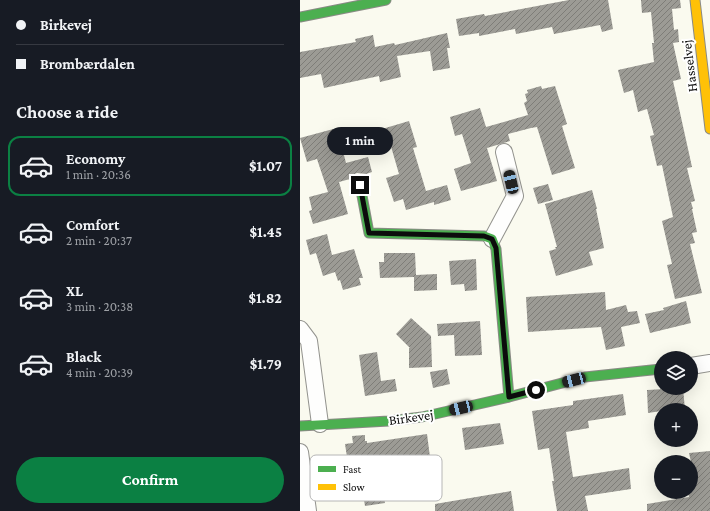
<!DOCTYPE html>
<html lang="en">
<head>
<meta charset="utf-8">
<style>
	:root { --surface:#171b24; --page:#242831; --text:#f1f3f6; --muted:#9ea1a6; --line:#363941; --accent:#0b8043 }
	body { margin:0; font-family:"Crimson Pro",serif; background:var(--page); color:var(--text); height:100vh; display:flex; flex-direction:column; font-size:15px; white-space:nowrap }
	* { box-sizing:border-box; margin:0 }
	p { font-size:13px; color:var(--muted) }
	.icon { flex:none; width:22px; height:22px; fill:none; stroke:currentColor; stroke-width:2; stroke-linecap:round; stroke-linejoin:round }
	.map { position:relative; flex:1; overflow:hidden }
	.side { display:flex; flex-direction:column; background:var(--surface); width:300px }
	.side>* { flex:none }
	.hud { display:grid; align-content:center; height:88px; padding:0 16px; background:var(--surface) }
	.fabs { position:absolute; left:354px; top:351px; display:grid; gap:8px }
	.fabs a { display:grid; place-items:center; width:44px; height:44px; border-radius:50%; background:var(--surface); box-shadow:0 4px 16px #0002; font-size:20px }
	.end { position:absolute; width:18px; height:18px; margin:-9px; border:5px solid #0c0c0c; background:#fff; box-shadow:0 0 0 2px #fff }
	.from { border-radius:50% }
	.bubble { position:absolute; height:28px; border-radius:14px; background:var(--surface); box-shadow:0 4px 16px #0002; font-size:13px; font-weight:700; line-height:28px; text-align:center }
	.car { position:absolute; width:12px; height:24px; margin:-12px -6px; border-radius:5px; box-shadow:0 0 3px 1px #0007; background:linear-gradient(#222 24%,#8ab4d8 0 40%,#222 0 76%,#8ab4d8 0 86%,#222 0) }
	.hud b { display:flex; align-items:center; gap:14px; height:38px; font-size:15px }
	.hud b+b { border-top:1px solid var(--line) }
	.hud i { width:10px; height:10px; background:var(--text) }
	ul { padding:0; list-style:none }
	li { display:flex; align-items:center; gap:12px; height:60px; margin:0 8px 6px; padding:0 8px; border:2px solid transparent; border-radius:12px }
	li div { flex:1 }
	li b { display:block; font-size:15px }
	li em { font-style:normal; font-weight:700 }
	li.on { border-color:var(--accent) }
	li>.icon { width:36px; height:36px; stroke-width:1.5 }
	h2 { padding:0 16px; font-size:18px; line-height:48px }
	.button { display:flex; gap:8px; margin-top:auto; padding:8px 16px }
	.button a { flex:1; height:46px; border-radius:24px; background:var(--accent); color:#fff; font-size:16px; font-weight:700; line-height:46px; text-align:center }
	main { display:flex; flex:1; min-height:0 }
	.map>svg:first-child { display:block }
	.building { fill:url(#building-hatch) }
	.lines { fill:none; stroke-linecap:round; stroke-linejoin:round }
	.street-casing { stroke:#93938e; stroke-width:18 }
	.fast-casing { stroke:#8a8a85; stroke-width:11 }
	.slow-casing { stroke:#8a8a85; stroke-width:11 }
	.street { stroke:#fefefd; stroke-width:16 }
	.fast { stroke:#4caf50; stroke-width:9 }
	.slow { stroke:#ffc107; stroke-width:9 }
	.route { stroke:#0c0c0c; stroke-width:5 }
	.labels { text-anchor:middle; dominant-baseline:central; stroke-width:4; stroke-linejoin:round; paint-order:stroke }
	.street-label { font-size:14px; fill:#0c0c0c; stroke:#fff }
	.key { fill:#fff; stroke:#b6b6b6; stroke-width:1 }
	.key-label { font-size:11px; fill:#0c0c0c }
</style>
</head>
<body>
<main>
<section class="side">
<div class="hud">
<b><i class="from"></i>Birkevej</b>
<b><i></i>Brombærdalen</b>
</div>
<h2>Choose a ride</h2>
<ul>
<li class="on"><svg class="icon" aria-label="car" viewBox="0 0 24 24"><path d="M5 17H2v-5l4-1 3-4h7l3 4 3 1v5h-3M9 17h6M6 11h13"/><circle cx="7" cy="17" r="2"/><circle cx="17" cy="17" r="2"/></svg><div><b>Economy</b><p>1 min · 20:36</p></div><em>$1.07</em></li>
<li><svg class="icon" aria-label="car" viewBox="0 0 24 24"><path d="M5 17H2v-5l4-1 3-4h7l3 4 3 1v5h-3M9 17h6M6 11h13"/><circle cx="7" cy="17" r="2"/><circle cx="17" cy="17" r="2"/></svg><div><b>Comfort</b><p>2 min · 20:37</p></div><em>$1.45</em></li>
<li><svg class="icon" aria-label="car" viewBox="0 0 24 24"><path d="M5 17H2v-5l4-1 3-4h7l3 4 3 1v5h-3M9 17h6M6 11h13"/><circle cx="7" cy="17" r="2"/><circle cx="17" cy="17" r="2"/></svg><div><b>XL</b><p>3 min · 20:38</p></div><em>$1.82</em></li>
<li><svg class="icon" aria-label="car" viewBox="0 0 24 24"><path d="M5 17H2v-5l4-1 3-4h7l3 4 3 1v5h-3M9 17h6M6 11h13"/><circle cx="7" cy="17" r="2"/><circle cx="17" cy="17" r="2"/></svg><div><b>Black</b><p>4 min · 20:39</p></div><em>$1.79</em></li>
</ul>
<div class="button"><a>Confirm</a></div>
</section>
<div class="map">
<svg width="410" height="511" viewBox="0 0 410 511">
	<defs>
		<pattern id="building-hatch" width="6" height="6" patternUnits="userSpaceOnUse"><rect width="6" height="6" fill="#9c9b95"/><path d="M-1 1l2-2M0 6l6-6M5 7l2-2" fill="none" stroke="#7e7d78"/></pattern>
	</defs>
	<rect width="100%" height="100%" fill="#fafaef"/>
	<!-- building -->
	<g class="building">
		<polygon points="269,0 308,0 313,29 302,32 300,25 254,34 252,27 216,34 215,29 179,36 179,33 159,36 156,19 184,14 185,16"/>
		<polygon points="341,0 380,0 381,8 372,9 374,30 378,29 379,42 373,43 381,79 373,81 392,167 387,168 395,201 391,202 393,209 392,209 397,232 392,233 395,243 390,244 402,293 375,299 367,265 372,264 362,221 373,217 362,165 357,166 350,136 354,135 347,109 338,112 333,90 324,93 318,70 354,62 352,43 354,43 351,12 342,13"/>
		<polygon points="147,33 150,48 147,48 150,68 133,71 130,51 97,56 101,77 80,82 79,76 24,88 21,74 0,78 0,52 56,42 55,39 73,35 75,47 94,43 95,45"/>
		<polygon points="241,86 242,89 255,86 267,124 262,126 275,168 252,175 237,127 231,128 208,134 210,141 187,148 197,181 161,191 154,169 171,163 162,134 155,136 150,117 180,108 186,127 228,115 224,103 227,101 225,94 228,93 227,90"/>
		<polygon points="109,121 117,147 113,148 126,191 147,185 151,200 134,205 134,202 106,210 103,199 94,202 86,178 99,174 90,143 76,147 72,132"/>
		<polygon points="37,128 46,163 68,157 72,172 66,174 57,173 52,175 50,179 39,182 48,214 13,224 9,211 12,210 9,197 28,192 17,159 7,162 0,138"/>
		<polygon points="248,184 253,200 238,204 233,188"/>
		<polygon points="292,190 297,209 296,209 304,248 289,252 293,265 256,276 249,251 256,249 255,247 257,247 245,204"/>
		<polygon points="27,234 32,255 54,249 63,278 59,278 61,285 43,290 40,280 38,281 35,272 23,276 16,253 10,255 6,240"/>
		<polygon points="84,253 115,253 116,275 137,274 137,290 114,291 114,277 80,278 79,262 84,262"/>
		<polygon points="176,259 177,290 165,291 164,284 151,285 149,261"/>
		<polygon points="305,292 306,310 326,305 328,312 337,311 340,323 321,327 325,346 306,350 301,327 228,332 226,297"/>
		<polygon points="386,301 391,323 350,333 345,314 364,310 363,308"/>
		<polygon points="111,318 131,336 132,367 109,368 109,348 110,348 96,334"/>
		<polygon points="180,321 182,355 155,356 154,335 138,336 137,324"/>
		<polygon points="77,352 81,381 95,379 97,391 65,396 59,355"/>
		<polygon points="147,369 150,384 133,388 130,372"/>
		<polygon points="383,388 385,410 361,410 361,411 348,413 347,390"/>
		<polygon points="323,394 326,415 288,421 289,428 266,432 273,477 329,468 331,489 285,496 288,511 257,511 252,481 254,481 249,448 238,450 232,411 273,405 273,401"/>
		<polygon points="200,423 204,444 165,450 162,428"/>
		<polygon points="127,434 130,457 79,464 85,503 65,506 61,482 51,483 45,444 53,443 52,436 65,435 65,441 67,441 67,443"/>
		<polygon points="410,451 410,511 347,511 347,504 389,497 388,492 391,492 391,462 389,453"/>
		<polygon points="211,491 214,511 135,511 135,504"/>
	</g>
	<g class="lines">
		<!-- street casing -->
		<g class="street-casing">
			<g id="street">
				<polyline points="192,239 215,196 204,152"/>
				<polyline points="0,329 9,341 20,424"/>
				<polyline points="391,366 410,363"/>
				<polyline points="0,452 8,511"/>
			</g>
		</g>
		<!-- fast casing -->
		<g class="fast-casing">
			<g id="fast">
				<polyline points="0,17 86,0"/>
				<polyline points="60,185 69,233 184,236 192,239 196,249 209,397"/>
				<polyline points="0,426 89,421 122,417 209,397 285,377 361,369"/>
			</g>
		</g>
		<!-- slow casing -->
		<g class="slow-casing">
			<polyline id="slow" points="395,0 410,129"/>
		</g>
		<!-- street -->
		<use href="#street" class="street"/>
		<!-- fast -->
		<use href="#fast" class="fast"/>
		<!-- slow -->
		<use href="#slow" class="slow"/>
	</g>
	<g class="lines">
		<!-- route -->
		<polyline class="route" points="60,185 69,233 184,236 192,239 196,248 209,397 236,390"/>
	</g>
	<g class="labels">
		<!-- street labels -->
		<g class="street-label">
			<text transform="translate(389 66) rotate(-97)">Hasselvej</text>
			<text transform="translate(111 417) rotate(-8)">Birkevej</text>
		</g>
	</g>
	<!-- legend -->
	<rect x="10" y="455" width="132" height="46" rx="6" class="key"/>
	<rect x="18" y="466" width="18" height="6" fill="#4caf50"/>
	<rect x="18" y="484" width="18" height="6" fill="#ffc107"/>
	<g class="key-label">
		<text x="43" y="473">Fast</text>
		<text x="43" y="491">Slow</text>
	</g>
</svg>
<div class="fabs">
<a><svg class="icon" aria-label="layers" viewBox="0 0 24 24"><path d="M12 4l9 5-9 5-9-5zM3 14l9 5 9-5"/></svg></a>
<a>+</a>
<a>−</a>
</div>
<i class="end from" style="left:236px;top:390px"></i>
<i class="end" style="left:60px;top:185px"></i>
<div class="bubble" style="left:27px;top:127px;width:66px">1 min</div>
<i class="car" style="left:211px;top:182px;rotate:347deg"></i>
<i class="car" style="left:274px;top:380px;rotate:255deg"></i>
<i class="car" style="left:161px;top:408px;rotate:257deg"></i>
</div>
</main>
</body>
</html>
